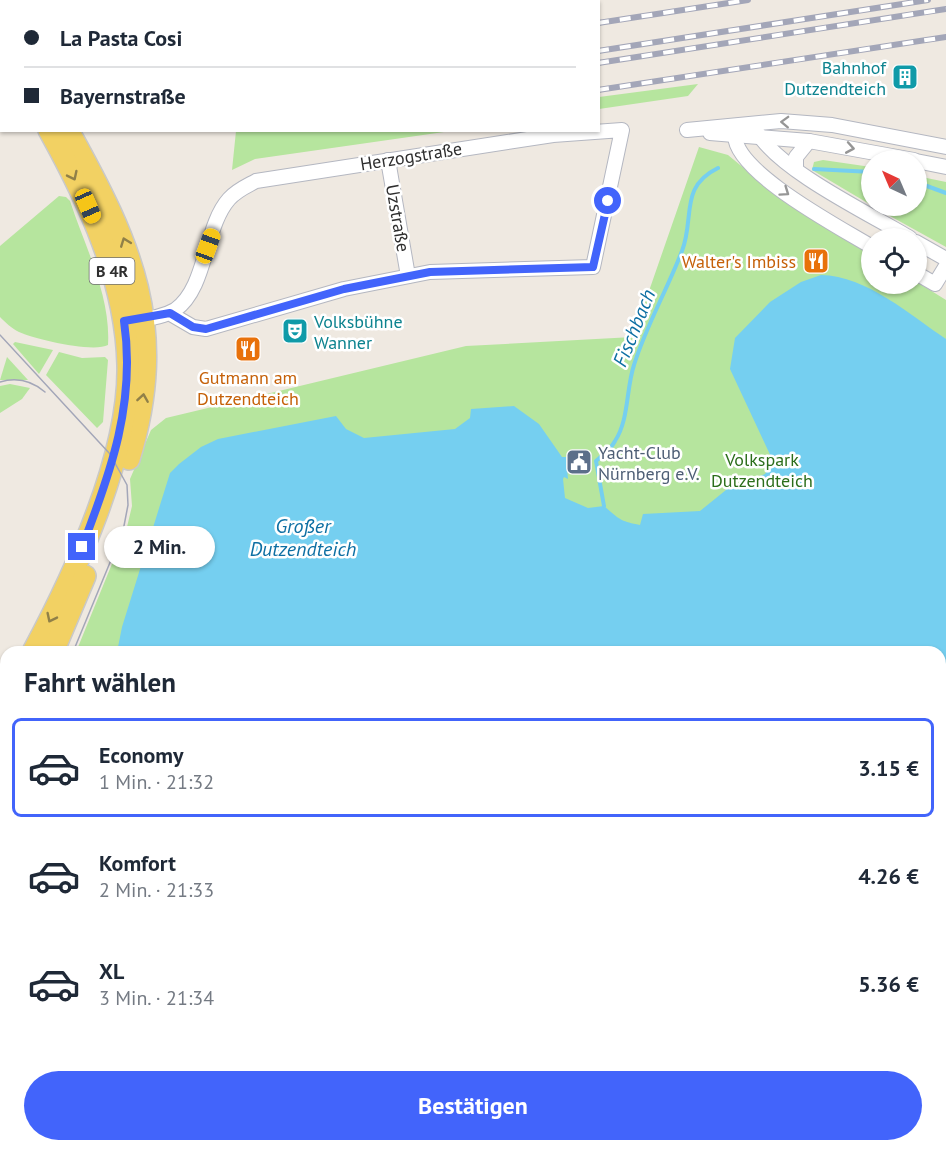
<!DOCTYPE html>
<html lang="de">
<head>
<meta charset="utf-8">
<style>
	:root { --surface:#fff; --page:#f2f2f3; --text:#1f2937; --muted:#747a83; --line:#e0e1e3; --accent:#4264fb }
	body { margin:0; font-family:"PT Sans",sans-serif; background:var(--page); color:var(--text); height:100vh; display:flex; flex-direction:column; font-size:22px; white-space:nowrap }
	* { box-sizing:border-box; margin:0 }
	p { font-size:20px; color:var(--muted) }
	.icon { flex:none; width:33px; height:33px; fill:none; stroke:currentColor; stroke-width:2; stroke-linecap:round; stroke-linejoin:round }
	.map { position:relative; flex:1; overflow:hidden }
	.panel { position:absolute; left:0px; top:646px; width:946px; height:506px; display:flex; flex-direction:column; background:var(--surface); border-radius:18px 18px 0 0; box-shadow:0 2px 4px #0004 }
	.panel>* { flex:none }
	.guide { position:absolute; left:0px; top:0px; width:600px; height:132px; box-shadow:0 2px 4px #0004; display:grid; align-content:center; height:132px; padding:0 24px; background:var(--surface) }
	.needle { width:39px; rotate:316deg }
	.fabs { position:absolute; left:861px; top:150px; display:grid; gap:12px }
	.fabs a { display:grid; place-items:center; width:66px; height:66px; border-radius:50%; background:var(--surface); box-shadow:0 2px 4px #0004; font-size:30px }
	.end { position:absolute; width:27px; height:27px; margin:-14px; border:8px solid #4264fb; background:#fff; box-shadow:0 0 0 3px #fff }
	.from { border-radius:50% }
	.bubble { position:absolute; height:42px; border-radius:21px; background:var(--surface); box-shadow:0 2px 4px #0004; font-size:20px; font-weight:600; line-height:42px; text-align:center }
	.car { position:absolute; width:18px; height:36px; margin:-18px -9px; border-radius:8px; box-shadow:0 0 4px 2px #0007; background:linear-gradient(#f5c518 24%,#345 0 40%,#f5c518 0 76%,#345 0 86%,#f5c518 0) }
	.guide b { display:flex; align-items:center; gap:21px; height:57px; font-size:22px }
	.guide b+b { border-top:2px solid var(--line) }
	.guide i { width:15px; height:15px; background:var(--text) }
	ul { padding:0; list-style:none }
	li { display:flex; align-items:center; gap:18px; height:99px; margin:0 12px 9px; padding:0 12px; border:3px solid transparent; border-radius:9px }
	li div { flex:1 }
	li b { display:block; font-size:22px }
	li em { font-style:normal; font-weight:600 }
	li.active { border-color:var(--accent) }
	li>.icon { width:54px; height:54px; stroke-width:1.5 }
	h2 { padding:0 24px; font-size:27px; line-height:72px }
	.primary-button { display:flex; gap:12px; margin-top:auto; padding:12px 24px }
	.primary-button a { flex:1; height:69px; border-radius:36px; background:var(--accent); color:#fff; font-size:24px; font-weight:600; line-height:69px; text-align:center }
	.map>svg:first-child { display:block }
	.green { fill:#b6e59e }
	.water { fill:#75cff0 }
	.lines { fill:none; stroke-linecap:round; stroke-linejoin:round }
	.stream { stroke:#75cff0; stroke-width:4 }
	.street-casing { stroke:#b4b7c1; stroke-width:16 }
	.primary-casing { stroke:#c9c9c9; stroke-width:24 }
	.street { stroke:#fff; stroke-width:14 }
	.primary { stroke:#f2d163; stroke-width:21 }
	.tram { stroke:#a3a6b8; stroke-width:1.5 }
	.rail-casing { stroke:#a3a6b8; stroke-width:6 }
	.rail { stroke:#fff; stroke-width:4; stroke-dasharray:11; stroke-linecap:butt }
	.oneway { stroke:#969696 }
	.oneway2 { stroke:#908048 }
	.route { stroke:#4264fb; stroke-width:8 }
	.labels { text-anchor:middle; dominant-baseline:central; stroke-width:5; stroke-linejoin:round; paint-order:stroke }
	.shield { fill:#fff; stroke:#6d6d6d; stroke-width:1.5 }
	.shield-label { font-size:16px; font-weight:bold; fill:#2e2e2e }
	.culture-label { font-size:18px; fill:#0d838f; stroke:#fff; text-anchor:end }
	.street-label { font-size:18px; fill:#2e2e2e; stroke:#fff }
	.food-label { font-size:18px; fill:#c56008; stroke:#fff; text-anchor:end }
	.service-label { font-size:18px; fill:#4e5e75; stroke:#fff; text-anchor:start }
	.park-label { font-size:18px; fill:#2c6e1b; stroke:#fff }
	.water-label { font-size:20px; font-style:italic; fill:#0d6fa3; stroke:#fff }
</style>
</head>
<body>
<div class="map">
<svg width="946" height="1151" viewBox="0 0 946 1151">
	<rect width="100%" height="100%" fill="#efe9e1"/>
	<!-- green -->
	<g class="green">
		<polygon points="698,84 688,96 599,109 599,97"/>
		<polygon points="236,131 236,130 451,131 255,159 232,170"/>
		<polygon points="699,147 728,155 785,202 871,255 872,284 917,282 946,300 946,1151 0,1151 0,839 6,824 6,1146 940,1146 940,652 76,652 127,527 132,506 130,479 151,430 166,418 466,346 633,337"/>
		<polygon points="823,160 871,167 871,205 812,170 814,162"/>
		<polygon points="917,176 946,182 946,247 872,206 916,206"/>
		<path d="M59,196L66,197L70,201C85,247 111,296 108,345C93,353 34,339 19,332C11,328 6,323 0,317V246Z"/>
		<polygon points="15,342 53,350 39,374 13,344"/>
		<polygon points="59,352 82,358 105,357 108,360 103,422 97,428 46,375"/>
		<polygon points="7,357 28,380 0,380"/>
		<polygon points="10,384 30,388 22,399 0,413 0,386"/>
		<polygon points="6,717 6,743 0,757 0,728"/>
	</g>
	<!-- water -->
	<path class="water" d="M821,275C867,276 910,315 946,339V1151H593L594,1146H940V652H117L122,627L170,473L179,464L201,447L218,439L336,416L346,429L364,438L455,429L470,418L471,409L514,406L539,424L562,457H566L568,479L564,477L563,479L565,498L588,508L604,506C621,521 621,521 640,525L643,514L700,511L726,490L725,487L730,485L731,488L765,474L773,461L730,369L735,338L770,302L801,282Z"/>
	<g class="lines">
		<!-- stream -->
		<g class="stream">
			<polyline points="814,169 872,172"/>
			<polyline points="916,182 946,193"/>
			<path d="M604,506L596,461C603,455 611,449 615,441C629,420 626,389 634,365C646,326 667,290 682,251C695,217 679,187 718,168"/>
		</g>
		<!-- street casing -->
		<g class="street-casing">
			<g id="street">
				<path d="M743,129L735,135C734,172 841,228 872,247"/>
				<polyline points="687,130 781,121 832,125 946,147"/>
				<path d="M757,132C780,171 870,214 910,238"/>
				<polyline points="710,133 809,141 914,160"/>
				<polyline points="388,160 408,276"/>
				<polyline points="916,161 946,167"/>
				<polyline points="796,169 796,157 809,141"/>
				<polyline points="916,242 946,259"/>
				<polyline points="916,273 935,284 946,266"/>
				<path d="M135,320C148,319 163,317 175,310C207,288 204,227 229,199C237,190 247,186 256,181L553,135L622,130L593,267L430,272L344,289L206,329L193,327L169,313"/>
			</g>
		</g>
		<!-- primary casing -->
		<g class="primary-casing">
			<g id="primary">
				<polyline points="0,4 2,7"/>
				<polyline points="0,47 2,49"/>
				<path d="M68,130C132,245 169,327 129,459"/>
				<path d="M33,652C75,574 130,455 128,365C126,281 89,202 49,130"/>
				<polyline points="53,652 85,576"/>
				<polyline points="0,715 6,703"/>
				<polyline points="0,776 6,760"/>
			</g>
		</g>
		<!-- street -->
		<use href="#street" class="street"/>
		<!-- primary -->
		<use href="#primary" class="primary"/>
		<!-- tram -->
		<g class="tram">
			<polyline points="0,335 110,454 127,485 128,505 123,531 73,652"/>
			<path d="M0,382C17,377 32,381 45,392"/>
			<polyline points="0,816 6,801"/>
			<polyline points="0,832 6,817"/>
		</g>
		<!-- rail casing -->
		<g class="rail-casing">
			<g id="rail">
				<polyline points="598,23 748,0"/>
				<polyline points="598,51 928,0"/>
				<polyline points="0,59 2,59"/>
				<polyline points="598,63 946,9"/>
				<polyline points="0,69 2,69"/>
				<polyline points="0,80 2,80"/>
				<polyline points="598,90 946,37"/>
				<polyline points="0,98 2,98"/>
				<polyline points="0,108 2,109"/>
			</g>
		</g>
		<!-- rail -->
		<use href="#rail" class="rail"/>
	</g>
	<!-- one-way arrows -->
	<defs><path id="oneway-chevron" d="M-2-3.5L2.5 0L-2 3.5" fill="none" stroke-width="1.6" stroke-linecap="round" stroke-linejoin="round" transform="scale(1.5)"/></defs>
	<g class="oneway">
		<use href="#oneway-chevron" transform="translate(785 122) rotate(-178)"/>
		<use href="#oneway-chevron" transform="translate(850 148) rotate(10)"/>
		<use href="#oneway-chevron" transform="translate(785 192) rotate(35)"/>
	</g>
	<g class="oneway2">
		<use href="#oneway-chevron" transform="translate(73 176) rotate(64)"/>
		<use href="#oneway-chevron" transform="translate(125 242) rotate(-111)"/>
		<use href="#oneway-chevron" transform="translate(143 398) rotate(-81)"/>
		<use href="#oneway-chevron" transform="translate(51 618) rotate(116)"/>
	</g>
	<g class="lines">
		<!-- route -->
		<path class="route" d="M82,547C111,472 136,402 124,321L170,313L193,327L206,329L344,289L430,272L593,267L608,201"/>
	</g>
	<!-- icons -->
	<defs>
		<g id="building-square" transform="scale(1.35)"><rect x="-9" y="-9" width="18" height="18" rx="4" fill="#0f9aa8" stroke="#fff"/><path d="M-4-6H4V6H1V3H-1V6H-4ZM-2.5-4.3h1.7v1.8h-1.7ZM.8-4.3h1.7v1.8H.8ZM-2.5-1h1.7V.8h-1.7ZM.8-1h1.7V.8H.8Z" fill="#fff"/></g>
		<g id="restaurant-square" transform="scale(1.35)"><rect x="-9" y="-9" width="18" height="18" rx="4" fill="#e8710a" stroke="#fff"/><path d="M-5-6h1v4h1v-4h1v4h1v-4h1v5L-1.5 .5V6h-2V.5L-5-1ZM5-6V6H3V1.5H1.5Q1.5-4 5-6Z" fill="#fff"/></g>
		<g id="theatre-square" transform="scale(1.35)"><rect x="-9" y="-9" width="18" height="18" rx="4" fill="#0f9aa8" stroke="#fff"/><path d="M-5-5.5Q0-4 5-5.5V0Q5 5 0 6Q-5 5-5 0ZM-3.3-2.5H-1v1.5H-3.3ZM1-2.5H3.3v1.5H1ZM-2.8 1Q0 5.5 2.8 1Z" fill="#fff"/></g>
		<g id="civic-square" transform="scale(1.35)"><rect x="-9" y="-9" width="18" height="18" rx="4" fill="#5c6f8a" stroke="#fff"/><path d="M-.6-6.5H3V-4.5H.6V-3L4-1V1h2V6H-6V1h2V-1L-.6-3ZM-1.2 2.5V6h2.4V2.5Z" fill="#fff"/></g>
	</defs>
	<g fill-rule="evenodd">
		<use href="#building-square" x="905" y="77"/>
		<use href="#restaurant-square" x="816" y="261"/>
		<use href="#theatre-square" x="295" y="331"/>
		<use href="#restaurant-square" x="248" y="349"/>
		<use href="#civic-square" x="579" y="462"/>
	</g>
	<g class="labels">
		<!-- shield labels -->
		<rect class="shield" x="89.5" y="258" width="45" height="26" rx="4.5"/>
		<g class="shield-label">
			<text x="112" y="271">B 4R</text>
		</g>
		<!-- culture labels -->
		<g class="culture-label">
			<text x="886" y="67">Bahnhof<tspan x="886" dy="21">Dutzendteich</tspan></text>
			<text x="314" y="321" text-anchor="start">Volksbühne<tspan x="314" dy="21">Wanner</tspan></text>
		</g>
		<!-- street labels -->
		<g class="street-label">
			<text transform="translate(411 156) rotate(-9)">Herzogstraße</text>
			<text transform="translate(398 218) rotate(80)">Uzstraße</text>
		</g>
		<!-- food labels -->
		<g class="food-label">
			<text x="796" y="261">Walter's Imbiss</text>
			<text x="248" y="377" text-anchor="middle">Gutmann am<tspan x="248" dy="21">Dutzendteich</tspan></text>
		</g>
		<!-- service labels -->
		<g class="service-label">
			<text x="598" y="452">Yacht-Club<tspan x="598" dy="21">Nürnberg e.V.</tspan></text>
		</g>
		<!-- park labels -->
		<g class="park-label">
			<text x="762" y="459">Volkspark<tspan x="762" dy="21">Dutzendteich</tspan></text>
		</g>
		<!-- water labels -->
		<g class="water-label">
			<text transform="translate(634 328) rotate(-68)">Fischbach</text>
			<text x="303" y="526">Großer<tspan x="303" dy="23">Dutzendteich</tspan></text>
		</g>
	</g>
</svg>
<div class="fabs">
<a><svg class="needle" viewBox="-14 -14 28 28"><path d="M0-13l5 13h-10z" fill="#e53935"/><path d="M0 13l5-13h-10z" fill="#747a83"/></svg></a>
<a><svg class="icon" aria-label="locate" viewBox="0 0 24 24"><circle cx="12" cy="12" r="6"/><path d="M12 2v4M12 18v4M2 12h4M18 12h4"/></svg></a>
</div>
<i class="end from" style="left:608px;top:201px"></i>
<i class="end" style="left:82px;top:547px"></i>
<div class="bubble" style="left:104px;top:526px;width:111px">2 Min.</div>
<i class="car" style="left:88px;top:206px;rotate:156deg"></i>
<i class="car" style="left:208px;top:246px;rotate:20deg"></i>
<div class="guide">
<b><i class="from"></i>La Pasta Cosi</b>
<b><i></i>Bayernstraße</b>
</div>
<section class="panel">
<h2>Fahrt wählen</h2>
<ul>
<li class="active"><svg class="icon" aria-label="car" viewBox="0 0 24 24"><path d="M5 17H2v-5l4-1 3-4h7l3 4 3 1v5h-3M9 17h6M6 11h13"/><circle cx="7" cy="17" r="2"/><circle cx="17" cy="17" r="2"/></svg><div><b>Economy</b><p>1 Min. · 21:32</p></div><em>3.15 €</em></li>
<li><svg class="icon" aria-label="car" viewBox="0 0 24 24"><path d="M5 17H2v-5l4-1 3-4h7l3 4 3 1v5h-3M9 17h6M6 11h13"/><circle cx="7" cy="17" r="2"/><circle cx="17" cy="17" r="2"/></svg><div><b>Komfort</b><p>2 Min. · 21:33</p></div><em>4.26 €</em></li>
<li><svg class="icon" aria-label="car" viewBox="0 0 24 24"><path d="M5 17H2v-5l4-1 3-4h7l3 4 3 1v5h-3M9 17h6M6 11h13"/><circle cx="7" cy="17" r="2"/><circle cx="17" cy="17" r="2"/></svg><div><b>XL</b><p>3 Min. · 21:34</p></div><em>5.36 €</em></li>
</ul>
<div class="primary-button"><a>Bestätigen</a></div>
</section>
</div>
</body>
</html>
